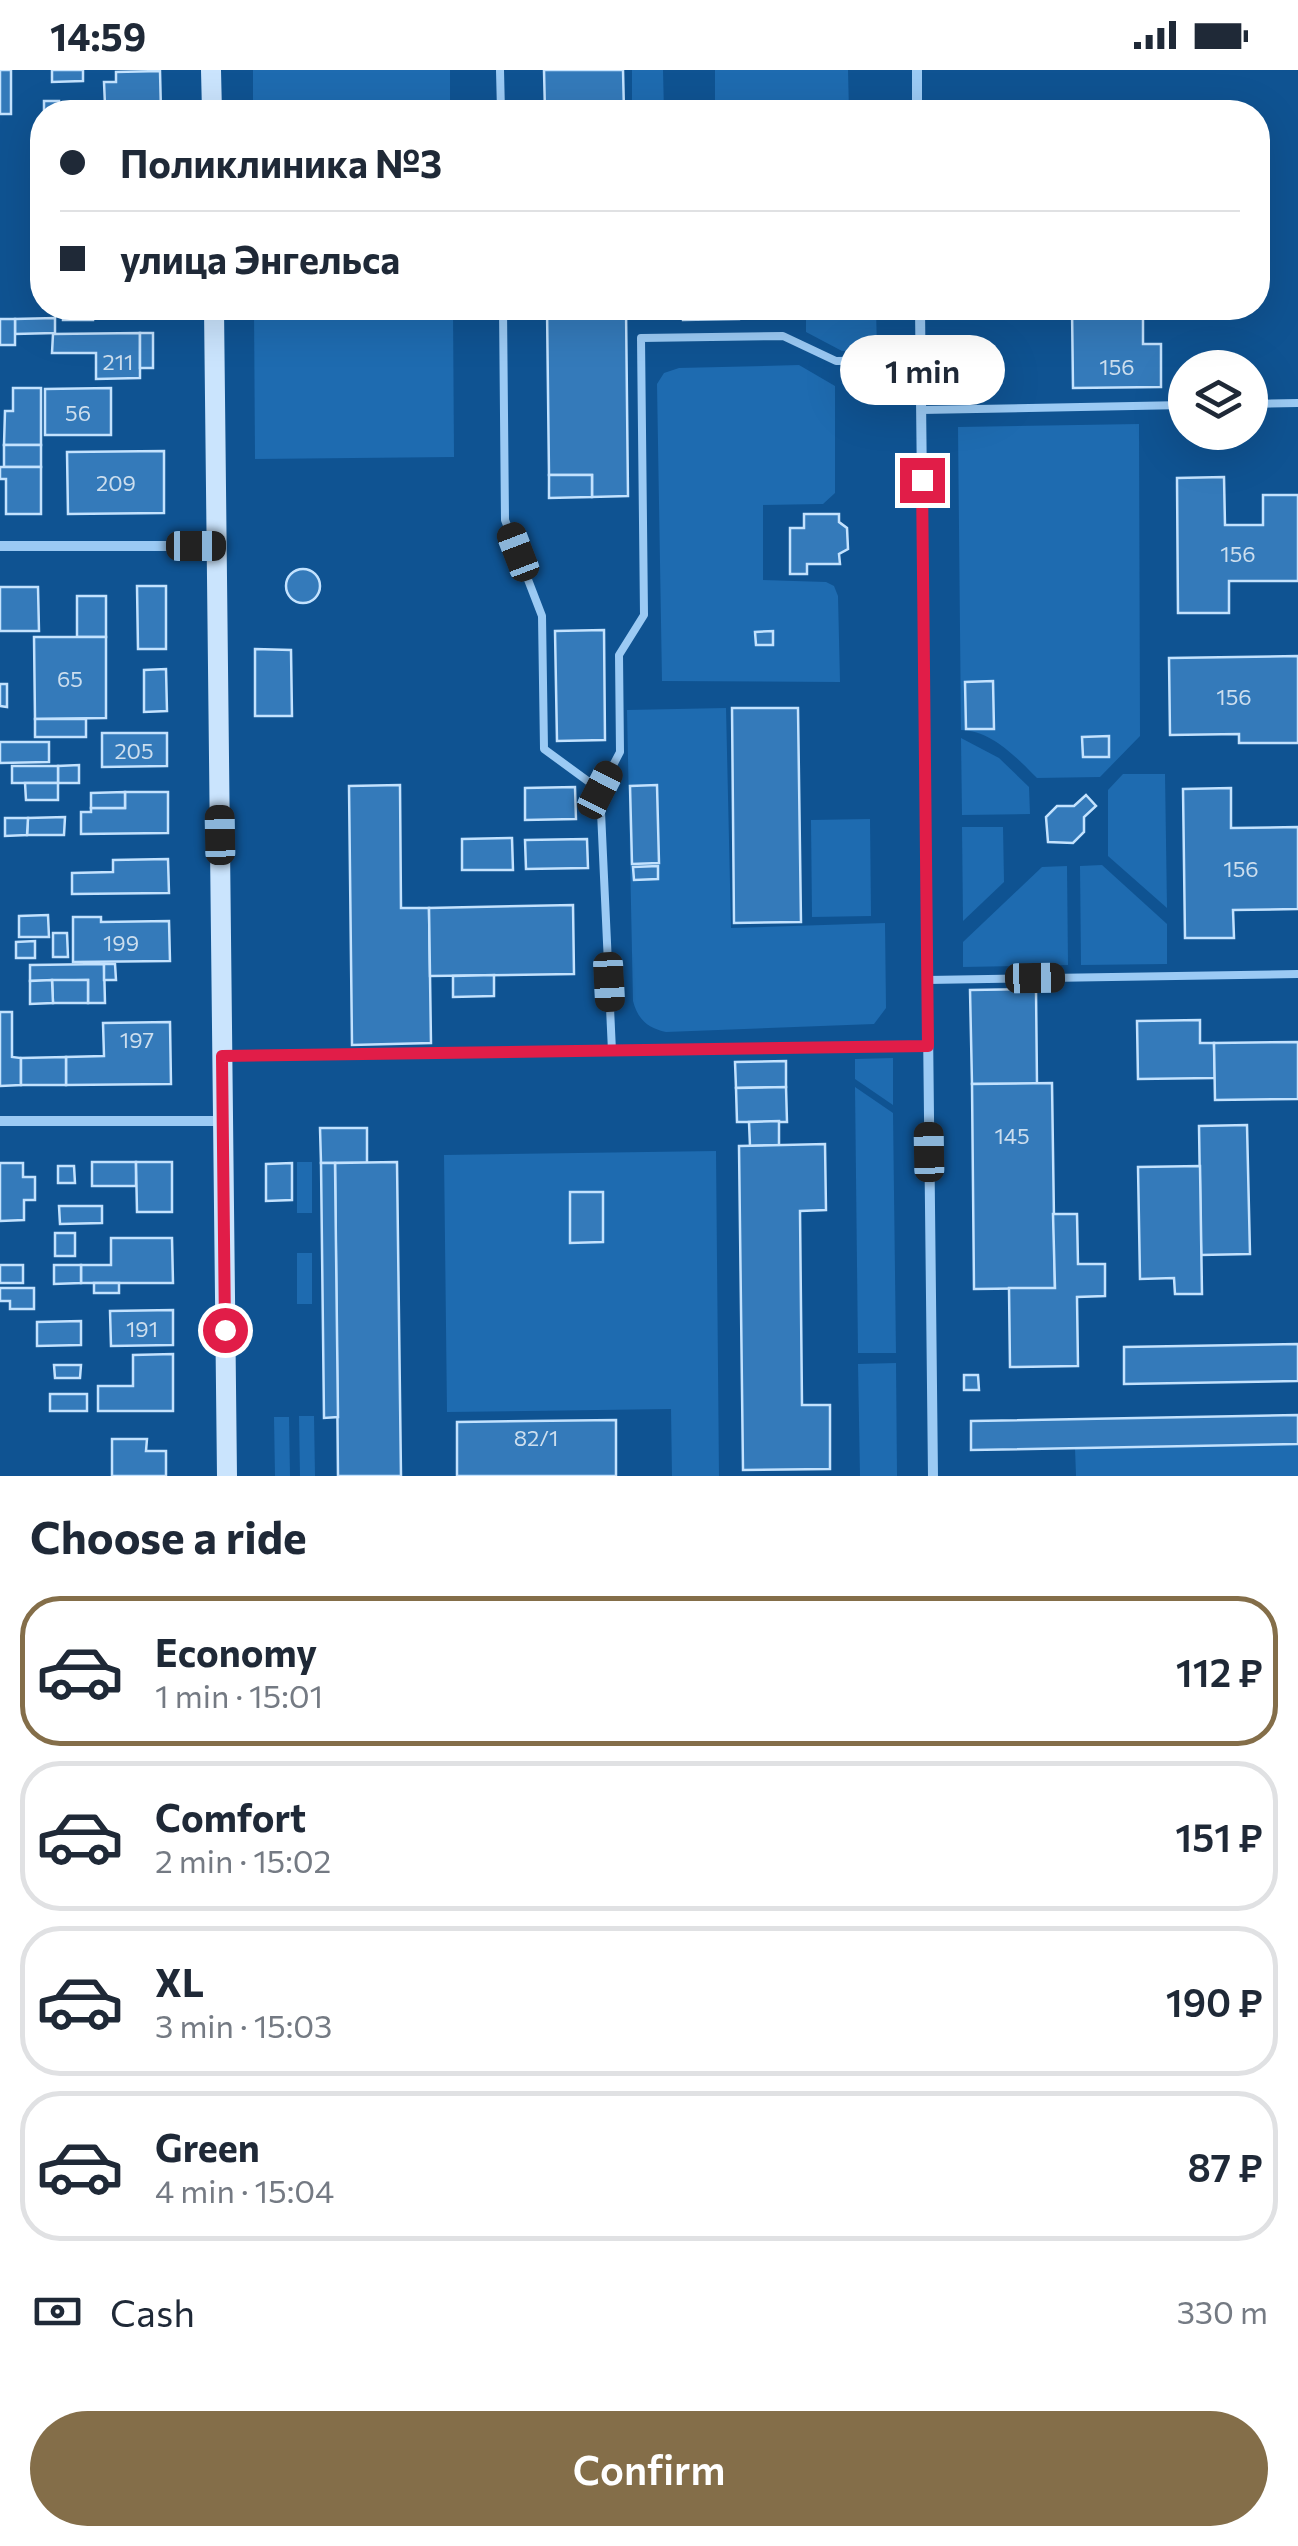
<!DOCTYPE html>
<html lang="en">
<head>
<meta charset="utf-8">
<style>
	:root { --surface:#fff; --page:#f6f6f7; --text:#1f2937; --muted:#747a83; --line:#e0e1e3; --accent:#846e49 }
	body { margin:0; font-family:Commissioner,sans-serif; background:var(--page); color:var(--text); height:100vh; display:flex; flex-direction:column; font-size:38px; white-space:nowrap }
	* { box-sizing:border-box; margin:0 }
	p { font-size:32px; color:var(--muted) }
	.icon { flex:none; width:55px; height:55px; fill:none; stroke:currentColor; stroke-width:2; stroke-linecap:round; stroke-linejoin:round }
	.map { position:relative; height:1406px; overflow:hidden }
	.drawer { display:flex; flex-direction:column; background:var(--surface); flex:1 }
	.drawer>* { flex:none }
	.top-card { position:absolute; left:30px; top:30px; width:1240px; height:220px; border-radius:40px; box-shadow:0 10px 40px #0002; display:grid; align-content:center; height:220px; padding:0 30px; background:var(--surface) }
	.fabs { position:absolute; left:1168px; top:280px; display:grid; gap:20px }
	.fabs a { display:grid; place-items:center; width:100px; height:100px; border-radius:50%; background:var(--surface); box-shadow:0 10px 40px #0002; font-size:50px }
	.end { position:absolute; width:45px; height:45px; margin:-22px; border:12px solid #e11d48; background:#fff; box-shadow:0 0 0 5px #fff }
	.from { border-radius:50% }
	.bubble { position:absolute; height:70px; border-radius:35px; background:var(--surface); box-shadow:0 10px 40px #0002; font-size:32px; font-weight:600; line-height:70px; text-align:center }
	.car { position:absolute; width:30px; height:60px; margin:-30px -15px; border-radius:12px; box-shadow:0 0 8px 2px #0007; background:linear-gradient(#222 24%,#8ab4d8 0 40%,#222 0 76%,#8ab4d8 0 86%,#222 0) }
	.top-card b { display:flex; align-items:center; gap:35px; height:95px; font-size:38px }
	.top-card b+b { border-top:2px solid var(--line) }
	.top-card i { width:25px; height:25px; background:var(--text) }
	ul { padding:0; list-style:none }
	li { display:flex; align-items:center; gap:30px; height:150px; margin:0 20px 15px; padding:0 10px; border:5px solid var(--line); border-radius:40px }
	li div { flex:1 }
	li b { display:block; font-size:38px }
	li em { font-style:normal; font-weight:600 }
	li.on { border-color:var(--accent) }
	li>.icon { width:90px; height:90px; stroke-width:1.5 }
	h2 { padding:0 30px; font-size:45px; line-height:120px }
	.pay { display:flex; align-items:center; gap:25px; height:110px; padding:0 30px; font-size:38px }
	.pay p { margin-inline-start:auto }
	.button { display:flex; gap:20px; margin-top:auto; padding:20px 30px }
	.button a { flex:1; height:115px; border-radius:60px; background:var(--accent); color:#fff; font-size:40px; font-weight:600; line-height:115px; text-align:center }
	.status { display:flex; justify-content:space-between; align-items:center; height:70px; padding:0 50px; background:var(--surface); direction:ltr }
	.status svg { height:28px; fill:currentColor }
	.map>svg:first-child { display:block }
	.green { fill:#1e6bb0 }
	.building { fill:#347aba; stroke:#c3e2fe; stroke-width:2.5 }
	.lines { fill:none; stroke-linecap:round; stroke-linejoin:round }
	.lane { stroke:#9bcaf4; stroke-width:8 }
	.street { stroke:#9bcaf4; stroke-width:10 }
	.secondary { stroke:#cae4fd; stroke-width:20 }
	.route { stroke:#e11d48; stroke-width:12 }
	.labels { text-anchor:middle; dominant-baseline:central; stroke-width:10; stroke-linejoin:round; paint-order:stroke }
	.number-label { font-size:22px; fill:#ccdeee }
</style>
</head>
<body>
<div class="status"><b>14:59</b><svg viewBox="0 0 49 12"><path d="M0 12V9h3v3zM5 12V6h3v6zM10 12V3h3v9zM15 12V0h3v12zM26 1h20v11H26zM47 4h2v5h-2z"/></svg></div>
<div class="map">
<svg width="1298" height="1406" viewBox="0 0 1298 1406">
	<rect width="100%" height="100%" fill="#0f5392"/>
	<!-- green -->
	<g class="green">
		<rect x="253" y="0" width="197" height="42"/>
		<polygon points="632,0 663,0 664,42 632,42"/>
		<polygon points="715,0 848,0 849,42 715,42"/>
		<polygon points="254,238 453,238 454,387 255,389"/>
		<polygon points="806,238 876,238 877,280 842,281 806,262"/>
		<polygon points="799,295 835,316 835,423 823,434 763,435 763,510 826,512 834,516 838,526 840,612 662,611 657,314 664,303 679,298"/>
		<path d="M1139,354L1140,666L1100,707L1037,708C1017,688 991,660 961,660L958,357Z"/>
		<path d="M726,638L731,858L885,853L886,938L874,954L666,962C648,958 638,950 633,931L627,640Z"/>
		<polygon points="961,668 999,688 1029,717 1030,744 962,745"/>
		<polygon points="1123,704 1165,704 1167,838 1108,786 1108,720"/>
		<polygon points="870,749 871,846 812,847 811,750"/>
		<polygon points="962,757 1003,757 1004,812 963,851"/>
		<polygon points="1102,795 1167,854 1167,894 1081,895 1080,796"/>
		<polygon points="1067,796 1068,895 963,897 963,872 1042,797"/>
		<polygon points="893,988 893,1035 855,1009 855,989"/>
		<polygon points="855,1017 893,1043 896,1283 858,1283"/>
		<polygon points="716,1081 719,1406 672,1406 671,1339 447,1342 444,1085"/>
		<rect x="297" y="1092" width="15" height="51"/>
		<rect x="297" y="1183" width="15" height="51"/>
		<polygon points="896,1293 897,1406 860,1406 858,1294"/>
		<polygon points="299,1346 314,1346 315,1406 300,1406"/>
		<polygon points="274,1347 289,1347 290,1406 275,1406"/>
		<polygon points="1298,1374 1298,1406 1076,1406 1075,1378"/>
	</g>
	<!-- building -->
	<g class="building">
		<rect x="0" y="0" width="11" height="44"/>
		<polygon points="52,0 83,0 83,11 52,12"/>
		<polygon points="544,0 623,0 624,42 545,42"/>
		<polygon points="160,1 161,42 44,42 44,31 59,31 59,35 105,35 104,12 116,12 116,2"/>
		<rect x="63" y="238" width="30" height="12"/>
		<rect x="120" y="238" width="43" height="10"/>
		<polygon points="547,238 626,238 628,426 592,427 592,405 549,405"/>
		<polygon points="626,238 739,238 739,249 683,250 682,239 626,240"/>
		<polygon points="1072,238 1143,238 1143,274 1161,274 1161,317 1073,318"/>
		<polygon points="55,248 55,263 15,264 15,249"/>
		<rect x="0" y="249" width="15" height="26"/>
		<polygon points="140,263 140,308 96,309 96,283 52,283 53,264"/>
		<rect x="140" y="263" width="13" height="35"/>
		<polygon points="13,318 41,318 41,375 4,375 5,341 13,341"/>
		<polygon points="111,318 111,365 45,365 45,319"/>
		<rect x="4" y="375" width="37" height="22"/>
		<polygon points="164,381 164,443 68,444 67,382"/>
		<polygon points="0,397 41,397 41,444 6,444 6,409 0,409"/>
		<polygon points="549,405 592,405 592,427 549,428"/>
		<polygon points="1224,407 1225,455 1263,455 1263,425 1298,425 1298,511 1229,511 1229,543 1178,543 1177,408"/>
		<polygon points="804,444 839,444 839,452 847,458 848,479 839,484 840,494 807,494 807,504 790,504 790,458 804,458"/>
		<circle cx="303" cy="516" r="17"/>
		<polygon points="137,516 166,516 166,579 138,579"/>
		<polygon points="0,517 38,517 39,561 0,561"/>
		<rect x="77" y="526" width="29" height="41"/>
		<polygon points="604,560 605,670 557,671 555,561"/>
		<polygon points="773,561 773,575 756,575 755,562"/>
		<polygon points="34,567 106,567 106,648 35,649"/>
		<polygon points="255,579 291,580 292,646 255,646"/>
		<polygon points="1298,586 1298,673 1239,673 1239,664 1170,665 1169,588"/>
		<polygon points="166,599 167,641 144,642 144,600"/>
		<polygon points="993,611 994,659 966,659 965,612"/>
		<polygon points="0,614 7,614 7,637 0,636"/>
		<polygon points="732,638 798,638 801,852 734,853"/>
		<rect x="35" y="649" width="51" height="18"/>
		<polygon points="102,663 167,663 167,696 102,697"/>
		<polygon points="1109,666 1109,687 1083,687 1082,667"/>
		<polygon points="0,672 49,672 49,692 0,693"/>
		<polygon points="79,695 79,713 58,713 58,696"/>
		<rect x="12" y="696" width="46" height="17"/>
		<polygon points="25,713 58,713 58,730 26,730"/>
		<polygon points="400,715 401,838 429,838 431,973 352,975 349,716"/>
		<polygon points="657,715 659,793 632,794 630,716"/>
		<polygon points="575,717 576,749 525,750 525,718"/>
		<polygon points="1231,718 1231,758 1298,757 1298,839 1233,840 1234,868 1185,868 1183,719"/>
		<polygon points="125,722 168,722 168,763 81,764 81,742 91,742 91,738 125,738"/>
		<polygon points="125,722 125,738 91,738 91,723"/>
		<polygon points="1086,725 1096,736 1084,747 1084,762 1073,773 1048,772 1046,747 1057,736 1074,736"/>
		<polygon points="65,747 64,765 27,765 28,748"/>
		<polygon points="5,748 28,748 27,765 5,766"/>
		<polygon points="512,768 513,800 462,800 462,769"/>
		<polygon points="587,769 588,798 526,799 525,770"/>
		<polygon points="168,789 169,823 72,824 72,803 113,802 113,790"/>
		<polygon points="658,796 658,809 634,810 633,797"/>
		<polygon points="573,835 574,904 430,906 429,838"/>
		<polygon points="48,845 49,867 19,867 19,846"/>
		<polygon points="73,847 101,847 101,852 169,851 170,891 73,892"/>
		<polygon points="53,863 67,863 68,887 53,887"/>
		<polygon points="35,871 35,888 16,888 16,872"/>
		<polygon points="104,894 105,933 88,933 88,910 30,911 30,895"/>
		<polygon points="104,894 115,894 116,910 104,910"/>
		<polygon points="494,905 494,926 453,927 453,906"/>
		<polygon points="52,910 88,910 88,933 53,933"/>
		<polygon points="52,910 53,933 30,934 30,911"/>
		<polygon points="1036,919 1037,1014 972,1014 970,920"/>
		<polygon points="0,942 12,942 12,987 21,988 21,1015 0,1016"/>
		<polygon points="1200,950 1200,973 1214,973 1215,1008 1138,1009 1137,951"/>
		<polygon points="170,952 171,1014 66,1015 66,987 104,986 103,953"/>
		<polygon points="1298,972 1298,1029 1215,1030 1214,973"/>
		<polygon points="66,987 66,1015 21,1015 21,988"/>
		<polygon points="786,991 786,1017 736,1018 735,992"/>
		<polygon points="1052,1013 1055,1218 974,1219 972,1014"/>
		<polygon points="786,1017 787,1052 737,1052 736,1018"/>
		<polygon points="779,1051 779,1075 750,1076 749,1052"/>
		<polygon points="1247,1055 1250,1184 1201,1185 1199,1056"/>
		<polygon points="320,1058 367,1058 367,1093 321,1093"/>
		<polygon points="825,1074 826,1140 800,1141 802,1335 830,1335 830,1399 743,1400 739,1076"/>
		<rect x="92" y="1092" width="44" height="24"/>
		<polygon points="136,1092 172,1092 172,1142 137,1142"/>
		<polygon points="397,1092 401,1406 338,1406 335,1093"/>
		<polygon points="0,1093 23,1093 23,1107 35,1107 35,1130 24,1130 24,1150 0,1151"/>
		<polygon points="292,1093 292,1130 266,1131 266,1094"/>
		<polygon points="321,1093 335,1093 338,1347 324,1348"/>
		<polygon points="58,1096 74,1096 75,1113 58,1113"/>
		<polygon points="1200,1096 1202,1224 1175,1224 1174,1208 1140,1209 1138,1097"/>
		<polygon points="570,1122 603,1122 603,1172 570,1173"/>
		<polygon points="59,1136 102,1136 102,1153 60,1154"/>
		<polygon points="1053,1144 1077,1144 1078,1194 1105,1194 1105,1226 1077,1227 1078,1296 1010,1297 1009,1218 1055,1218"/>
		<rect x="55" y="1163" width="20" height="23"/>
		<polygon points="111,1168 172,1168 173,1213 81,1213 81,1195 111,1195"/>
		<rect x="0" y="1195" width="23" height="18"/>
		<polygon points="54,1195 81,1195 81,1213 54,1214"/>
		<rect x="94" y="1213" width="25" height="10"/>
		<polygon points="0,1218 34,1218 34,1239 10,1239 10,1231 0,1231"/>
		<polygon points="173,1240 173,1275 111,1276 110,1241"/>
		<polygon points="81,1251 81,1275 37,1276 37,1252"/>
		<polygon points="1298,1274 1298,1311 1124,1314 1124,1277"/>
		<polygon points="173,1284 173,1341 98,1341 98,1316 133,1316 133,1285"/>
		<polygon points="54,1295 81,1295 80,1308 55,1308"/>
		<polygon points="964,1305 978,1305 979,1320 964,1320"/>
		<rect x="50" y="1324" width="37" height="17"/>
		<polygon points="1298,1345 1298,1374 971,1380 971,1351"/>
		<polygon points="616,1350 616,1406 457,1406 457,1352"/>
		<polygon points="112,1369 147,1369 146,1381 166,1381 166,1406 112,1406"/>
	</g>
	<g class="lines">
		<!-- lane -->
		<g class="lane">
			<polyline points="500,0 501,42"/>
			<polyline points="503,238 505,450 542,546 544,679 600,720 612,981"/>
			<polyline points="1250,334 1298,333"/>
			<polyline points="921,340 1185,335"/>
			<polyline points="600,720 620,682 619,585 644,545 641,268 783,266 836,291 920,290"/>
			<polyline points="927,910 1298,904"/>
			<polyline points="222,987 928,976"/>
		</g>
		<!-- street -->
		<g class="street">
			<polyline points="917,0 917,42"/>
			<polyline points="920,238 933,1406"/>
			<polyline points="0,476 216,476"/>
			<polyline points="0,1051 223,1051"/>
		</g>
		<!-- secondary -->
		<g class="secondary">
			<polyline points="211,0 212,42"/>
			<polyline points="214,238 227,1406"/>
		</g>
	</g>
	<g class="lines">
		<!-- route -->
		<polyline class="route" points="225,1260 222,986 928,976 922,410"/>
	</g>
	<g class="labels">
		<!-- number labels -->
		<g class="number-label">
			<text x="118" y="291">211</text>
			<text x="1117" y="296">156</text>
			<text x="78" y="342">56</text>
			<text x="116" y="412">209</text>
			<text x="1238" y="483">156</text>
			<text x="70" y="608">65</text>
			<text x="1234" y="626">156</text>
			<text x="134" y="680">205</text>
			<text x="1241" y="798">156</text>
			<text x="121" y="872">199</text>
			<text x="137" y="969">197</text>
			<text x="1012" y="1065">145</text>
			<text x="142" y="1258">191</text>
			<text x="536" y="1367">82/1</text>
		</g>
	</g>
</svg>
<div class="fabs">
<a><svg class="icon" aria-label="layers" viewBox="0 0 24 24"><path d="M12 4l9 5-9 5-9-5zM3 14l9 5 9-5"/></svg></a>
</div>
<i class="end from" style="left:225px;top:1260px"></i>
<i class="end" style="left:922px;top:410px"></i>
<div class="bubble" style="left:840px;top:265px;width:165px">1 min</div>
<i class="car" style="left:196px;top:476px;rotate:90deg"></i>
<i class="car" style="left:518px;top:482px;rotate:339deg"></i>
<i class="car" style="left:600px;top:720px;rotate:27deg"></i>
<i class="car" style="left:220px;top:765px;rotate:359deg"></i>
<i class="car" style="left:1035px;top:908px;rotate:89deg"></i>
<i class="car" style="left:609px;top:912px;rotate:177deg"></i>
<i class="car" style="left:929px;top:1082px;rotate:359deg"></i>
<div class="top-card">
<b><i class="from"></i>Поликлиника №3</b>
<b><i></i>улица Энгельса</b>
</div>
</div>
<section class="drawer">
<h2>Choose a ride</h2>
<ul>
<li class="on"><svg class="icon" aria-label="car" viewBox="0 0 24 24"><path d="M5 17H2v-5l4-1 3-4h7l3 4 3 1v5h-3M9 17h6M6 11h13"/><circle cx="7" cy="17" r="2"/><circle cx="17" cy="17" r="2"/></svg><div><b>Economy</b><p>1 min · 15:01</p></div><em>112 ₽</em></li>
<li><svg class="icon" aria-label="car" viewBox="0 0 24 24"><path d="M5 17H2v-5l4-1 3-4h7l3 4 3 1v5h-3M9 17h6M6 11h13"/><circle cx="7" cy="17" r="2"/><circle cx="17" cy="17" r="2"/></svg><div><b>Comfort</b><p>2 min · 15:02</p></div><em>151 ₽</em></li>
<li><svg class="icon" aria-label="car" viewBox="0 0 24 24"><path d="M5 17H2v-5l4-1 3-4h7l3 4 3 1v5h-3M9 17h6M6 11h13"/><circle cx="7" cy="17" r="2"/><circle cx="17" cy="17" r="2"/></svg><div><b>XL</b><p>3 min · 15:03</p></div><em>190 ₽</em></li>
<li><svg class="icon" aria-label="car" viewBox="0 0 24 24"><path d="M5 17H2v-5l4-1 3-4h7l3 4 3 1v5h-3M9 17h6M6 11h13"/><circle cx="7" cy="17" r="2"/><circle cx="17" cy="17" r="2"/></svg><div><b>Green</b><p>4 min · 15:04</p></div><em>87 ₽</em></li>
</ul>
<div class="pay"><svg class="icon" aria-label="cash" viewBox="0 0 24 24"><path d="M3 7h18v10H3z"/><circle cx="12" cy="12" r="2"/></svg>Cash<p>330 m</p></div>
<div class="button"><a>Confirm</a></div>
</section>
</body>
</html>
